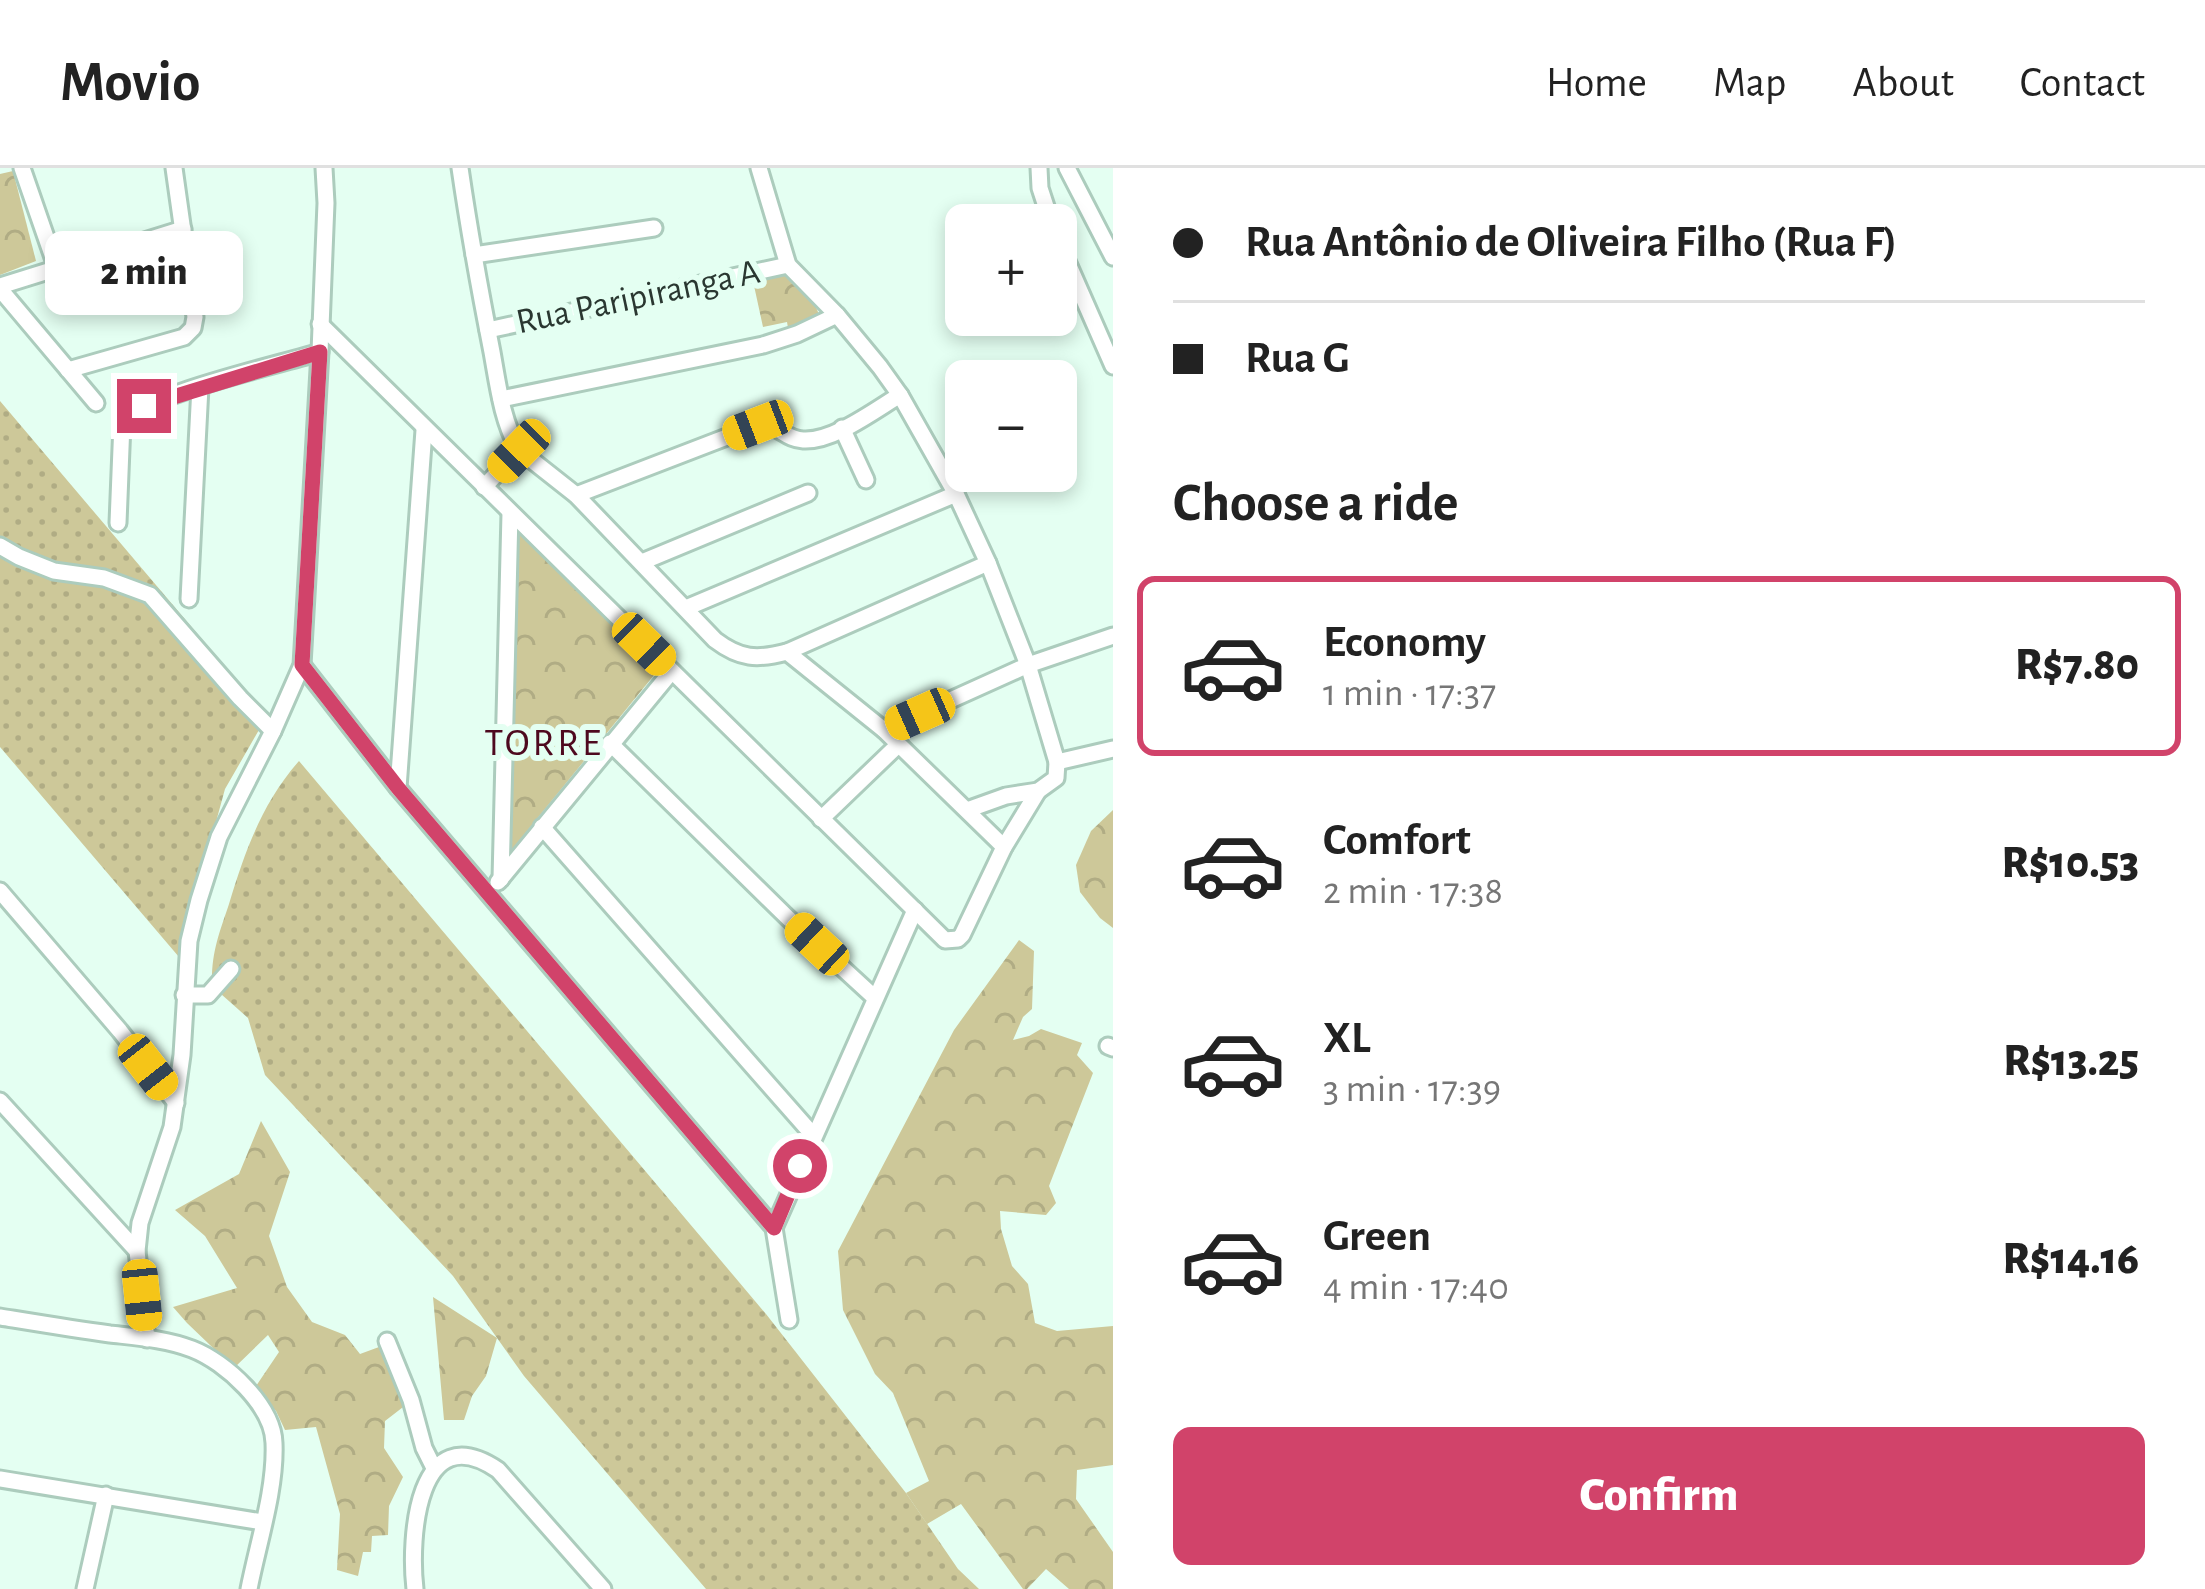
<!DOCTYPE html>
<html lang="en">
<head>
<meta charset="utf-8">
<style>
	:root { --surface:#fff; --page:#f6f6f6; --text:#222; --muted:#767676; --line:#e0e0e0; --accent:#d1436a }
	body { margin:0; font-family:"Alegreya Sans",sans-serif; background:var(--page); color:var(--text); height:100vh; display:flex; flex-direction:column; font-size:45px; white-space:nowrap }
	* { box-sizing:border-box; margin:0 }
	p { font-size:39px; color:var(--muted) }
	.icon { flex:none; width:66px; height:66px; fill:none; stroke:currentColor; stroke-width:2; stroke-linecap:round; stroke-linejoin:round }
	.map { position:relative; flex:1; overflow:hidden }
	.sheet { display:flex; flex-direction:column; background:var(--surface); width:1092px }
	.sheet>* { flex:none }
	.top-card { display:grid; align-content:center; height:264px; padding:0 60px; background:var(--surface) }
	.controls { position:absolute; left:945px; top:36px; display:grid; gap:24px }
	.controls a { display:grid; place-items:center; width:132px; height:132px; border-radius:18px; background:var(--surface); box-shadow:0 6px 18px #0003; font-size:60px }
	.end { position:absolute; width:54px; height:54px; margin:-27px; border:15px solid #d1436a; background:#fff; box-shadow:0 0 0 6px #fff }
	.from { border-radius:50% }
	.bubble { position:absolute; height:84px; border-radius:18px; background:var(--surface); box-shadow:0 6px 18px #0003; font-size:39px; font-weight:800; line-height:84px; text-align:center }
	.car { position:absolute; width:36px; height:72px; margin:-36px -18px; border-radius:15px; box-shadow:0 0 9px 3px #0007; background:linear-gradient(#f5c518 24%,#345 0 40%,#f5c518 0 76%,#345 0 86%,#f5c518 0) }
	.top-card b { display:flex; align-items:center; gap:42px; height:114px; font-size:45px }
	.top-card b+b { border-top:3px solid var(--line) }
	.top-card i { width:30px; height:30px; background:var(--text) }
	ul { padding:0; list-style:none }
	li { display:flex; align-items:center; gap:36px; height:180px; margin:0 24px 18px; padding:0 36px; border:6px solid transparent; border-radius:18px }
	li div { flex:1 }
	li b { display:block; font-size:45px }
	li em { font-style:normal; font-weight:800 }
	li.current { border-color:var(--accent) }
	li>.icon { width:108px; height:108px; stroke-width:1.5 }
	h2 { padding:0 60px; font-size:54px; line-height:144px }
	.action { display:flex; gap:24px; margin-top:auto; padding:24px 60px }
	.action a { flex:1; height:138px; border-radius:18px; background:var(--accent); color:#fff; font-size:48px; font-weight:800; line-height:138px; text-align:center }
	header { display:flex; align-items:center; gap:72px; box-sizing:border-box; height:168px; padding:0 60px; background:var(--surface); border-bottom:3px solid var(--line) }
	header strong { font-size:57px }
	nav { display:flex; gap:66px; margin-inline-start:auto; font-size:42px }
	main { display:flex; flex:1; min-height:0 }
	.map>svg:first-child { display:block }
	.grass { fill:url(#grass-dots) }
	.forest { fill:url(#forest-crowns) }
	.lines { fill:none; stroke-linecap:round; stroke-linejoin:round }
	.minor-casing { stroke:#acccbd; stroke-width:21 }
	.minor { stroke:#fff; stroke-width:15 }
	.route { stroke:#d1436a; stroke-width:15 }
	.labels { text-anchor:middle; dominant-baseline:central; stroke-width:12; stroke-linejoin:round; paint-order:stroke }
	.street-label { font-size:36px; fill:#2a3731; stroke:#e4fff2 }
	.neighbourhood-label { font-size:39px; letter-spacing:3px; fill:#4e091f; stroke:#e4fff2 }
</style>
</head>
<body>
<header>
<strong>Movio</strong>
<nav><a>Home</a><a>Map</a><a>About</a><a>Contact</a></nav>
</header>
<main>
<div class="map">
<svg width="1113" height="1421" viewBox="0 0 1113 1421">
	<defs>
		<pattern id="grass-dots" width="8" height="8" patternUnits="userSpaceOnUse" patternTransform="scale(3)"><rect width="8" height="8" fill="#cdc899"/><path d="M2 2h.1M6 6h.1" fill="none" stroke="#b0ac84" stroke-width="1.8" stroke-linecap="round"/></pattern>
		<pattern id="forest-crowns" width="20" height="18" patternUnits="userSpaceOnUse" patternTransform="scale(3)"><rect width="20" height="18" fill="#cdc899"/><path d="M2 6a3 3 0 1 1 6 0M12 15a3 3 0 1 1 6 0" fill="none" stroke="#b0ac84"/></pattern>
	</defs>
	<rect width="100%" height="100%" fill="#e4fff2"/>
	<!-- grass -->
	<g class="grass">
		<polygon points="0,233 267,548 225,621 179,789 0,579"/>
		<path d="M299,593L766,1146L906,1325L958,1401L979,1421H706L524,1208L453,1108L265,907L248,850L212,818C211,785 219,766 229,736C245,683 262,635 299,593Z"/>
	</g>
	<!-- forest -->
	<g class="forest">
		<polygon points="13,3 36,93 0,107 0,6"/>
		<path d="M783,106C799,113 816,133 820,150L789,166L787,154L763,159L753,113Z"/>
		<polygon points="514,358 659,501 510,684"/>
		<polygon points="1113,642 1113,760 1100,750 1080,724 1076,697 1091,663"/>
		<polygon points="1019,772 1034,783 1032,841 1023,849 1013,872 1029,868 1041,861 1082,875 1077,887 1093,905 1049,1018 1056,1035 1046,1047 1000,1043 1001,1061 1012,1098 1028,1116 1035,1155 1057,1163 1113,1158 1113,1297 1077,1302 1076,1331 1113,1384 1113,1421 1069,1421 1046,1401 1027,1421 1023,1421 961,1336 927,1356 906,1325 929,1313 893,1225 875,1206 843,1142 838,1083 954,862"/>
		<polygon points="261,953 290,1004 269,1068 287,1119 312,1154 345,1167 360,1186 379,1179 407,1236 385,1253 384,1280 403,1309 389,1338 388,1367 372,1368 371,1384 363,1384 358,1408 337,1402 340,1346 316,1259 285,1262 276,1243 254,1221 279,1184 268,1167 234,1200 187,1155 173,1139 237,1120 205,1068 175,1042 239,1006"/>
		<polygon points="433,1129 497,1170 486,1208 472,1228 464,1252 444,1252"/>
	</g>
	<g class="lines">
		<!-- minor casing -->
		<g class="minor-casing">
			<g id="minor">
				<polyline points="22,0 57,101"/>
				<path d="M460,0C469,62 480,123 492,184C498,217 502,253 519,282L576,327L715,472C740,491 757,492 787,484L988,395"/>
				<polyline points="759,0 788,97 837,147 880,199 900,227 956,326 988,395 1028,497 1057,594 1056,610 1038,623 1006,628 967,642"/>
				<polyline points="1039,0 1040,20 1052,57"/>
				<polyline points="1067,0 1113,89"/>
				<polyline points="1056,68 1113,198"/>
				<polyline points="474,87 654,60"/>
				<polyline points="0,118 183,61"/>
				<polyline points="0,121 96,235"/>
				<polyline points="320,156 945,772 958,771 962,767 1004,679 1038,623"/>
				<polyline points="488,162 788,97"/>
				<polyline points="68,202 184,169 193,160 195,149 174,0"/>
				<polyline points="501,231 763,177 797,166 837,147"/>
				<polyline points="842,260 866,312"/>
				<polyline points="484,319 519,282"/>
				<path d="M576,327L758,257C780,256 784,271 803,272C833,274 875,242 900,227"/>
				<path d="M118,355L122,255C146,226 278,197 320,184"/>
				<polyline points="0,378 19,389 54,403 104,410 150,427 240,530 273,563"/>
				<polyline points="642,394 808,325"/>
				<polyline points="189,431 200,219"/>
				<polyline points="686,440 956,326"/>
				<polyline points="787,484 884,562 1004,679"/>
				<polyline points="302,497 398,620 774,1060"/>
				<polyline points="884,562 1028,497 1113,468"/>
				<polyline points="610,575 788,750 874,829"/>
				<polyline points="1057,594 1113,581"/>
				<polyline points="398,620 424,262"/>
				<polyline points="821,651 898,577"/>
				<polyline points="542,659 813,967"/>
				<polyline points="501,711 510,345"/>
				<polyline points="498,714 672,503"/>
				<polyline points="0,723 120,863 176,935"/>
				<polyline points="184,827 208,827 231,801"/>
				<polyline points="1108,878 1113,880"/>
				<polyline points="0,933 137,1083"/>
				<path d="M0,1149C37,1155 73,1161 110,1166C137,1169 167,1171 192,1181C226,1194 273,1238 274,1275C276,1321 258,1375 249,1421"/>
				<polyline points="789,1152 774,1060 915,742"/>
				<polyline points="147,1171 137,1083 140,1055 172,959 182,887 189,773 199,732 219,669 273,563 302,497 320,184 326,35 324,0"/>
				<polyline points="387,1173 411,1232 424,1280 434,1300"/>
				<polyline points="0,1311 262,1354"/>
				<polyline points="85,1421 106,1327"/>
				<path d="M415,1421C409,1370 417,1247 498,1302L603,1421"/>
			</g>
		</g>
		<!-- minor -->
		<use href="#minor" class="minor"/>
	</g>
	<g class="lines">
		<!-- route -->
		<polyline class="route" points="144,238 320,184 302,497 398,620 774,1060 800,998"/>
	</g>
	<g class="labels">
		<!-- street labels -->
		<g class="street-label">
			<text transform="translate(638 129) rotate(-12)">Rua Paripiranga A</text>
		</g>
		<!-- neighbourhood labels -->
		<g class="neighbourhood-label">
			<text x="544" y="575">TORRE</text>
		</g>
	</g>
</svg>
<div class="controls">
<a>+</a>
<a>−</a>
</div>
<i class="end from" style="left:800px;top:998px"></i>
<i class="end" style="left:144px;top:238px"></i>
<div class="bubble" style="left:45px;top:63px;width:198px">2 min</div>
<i class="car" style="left:758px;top:257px;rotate:249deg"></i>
<i class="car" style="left:519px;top:283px;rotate:224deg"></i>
<i class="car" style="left:644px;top:476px;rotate:134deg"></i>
<i class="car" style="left:920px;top:546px;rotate:246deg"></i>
<i class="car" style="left:817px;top:776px;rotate:313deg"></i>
<i class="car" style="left:148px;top:899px;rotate:142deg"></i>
<i class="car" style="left:142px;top:1127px;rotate:174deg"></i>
</div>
<section class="sheet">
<div class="top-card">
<b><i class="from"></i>Rua Antônio de Oliveira Filho (Rua F)</b>
<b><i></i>Rua G</b>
</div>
<h2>Choose a ride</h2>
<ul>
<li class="current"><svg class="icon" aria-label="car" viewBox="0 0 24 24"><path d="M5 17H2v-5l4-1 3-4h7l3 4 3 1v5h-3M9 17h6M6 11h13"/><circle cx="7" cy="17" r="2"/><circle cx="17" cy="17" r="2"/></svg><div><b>Economy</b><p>1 min · 17:37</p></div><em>R$7.80</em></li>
<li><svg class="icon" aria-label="car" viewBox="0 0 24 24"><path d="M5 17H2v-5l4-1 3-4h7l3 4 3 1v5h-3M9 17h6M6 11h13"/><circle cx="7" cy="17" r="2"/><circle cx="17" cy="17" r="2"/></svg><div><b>Comfort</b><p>2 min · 17:38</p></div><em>R$10.53</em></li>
<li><svg class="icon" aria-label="car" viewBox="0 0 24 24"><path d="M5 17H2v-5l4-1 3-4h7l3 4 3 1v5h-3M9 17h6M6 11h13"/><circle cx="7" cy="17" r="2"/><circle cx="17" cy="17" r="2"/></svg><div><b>XL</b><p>3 min · 17:39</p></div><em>R$13.25</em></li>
<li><svg class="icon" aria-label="car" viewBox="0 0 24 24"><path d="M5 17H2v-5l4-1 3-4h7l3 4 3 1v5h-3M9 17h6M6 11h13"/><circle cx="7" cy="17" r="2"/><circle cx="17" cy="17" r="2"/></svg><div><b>Green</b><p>4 min · 17:40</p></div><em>R$14.16</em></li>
</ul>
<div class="action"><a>Confirm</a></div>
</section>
</main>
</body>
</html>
